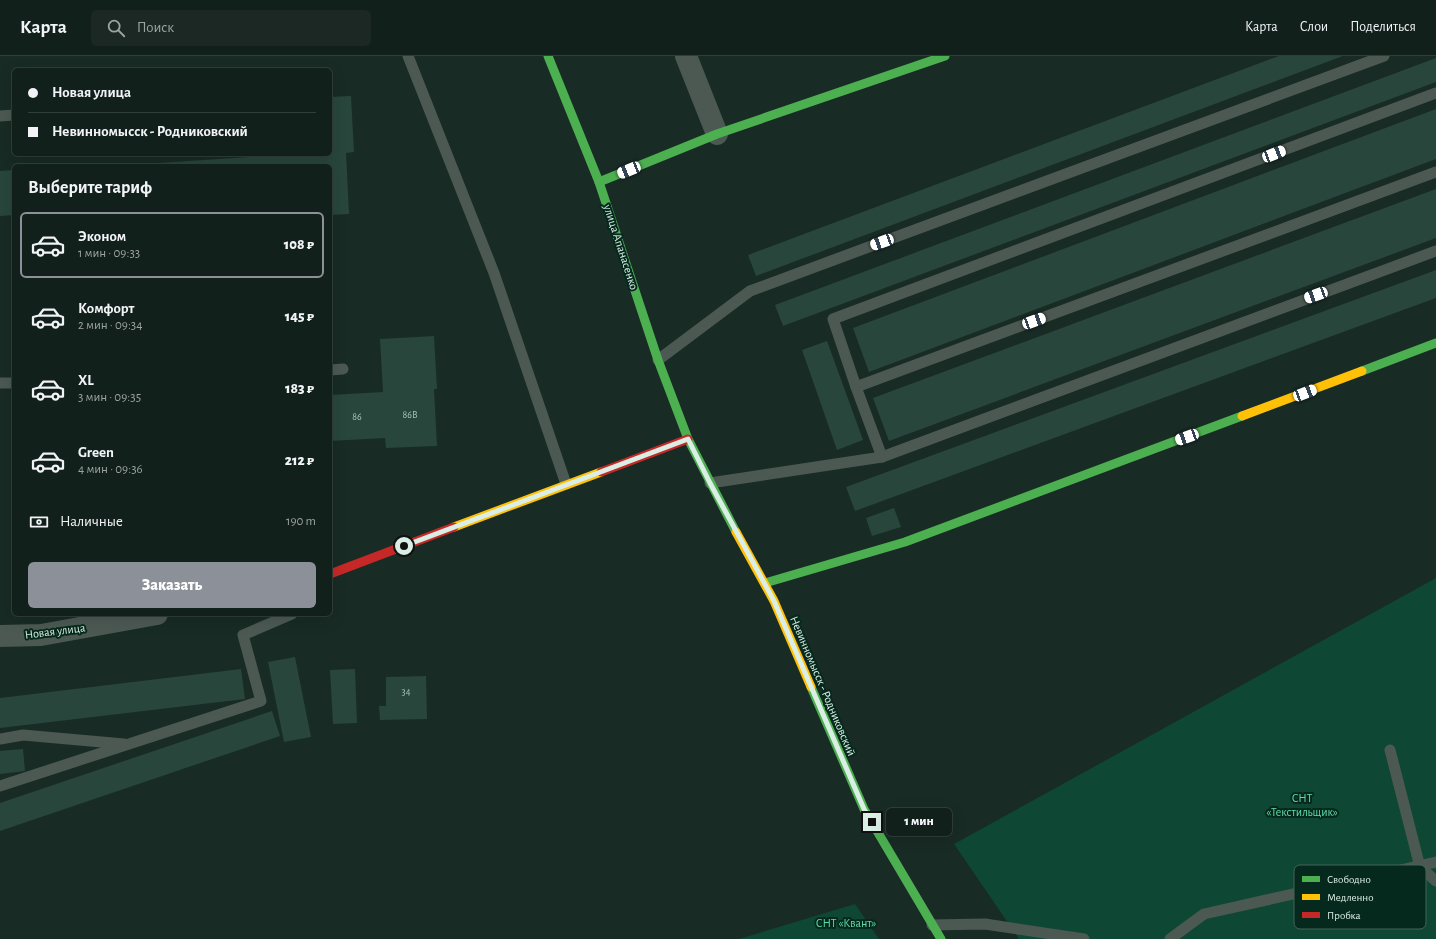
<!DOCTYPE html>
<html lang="ru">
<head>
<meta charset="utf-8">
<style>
	:root { --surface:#12201b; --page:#1b2824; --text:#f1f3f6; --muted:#9ca3a3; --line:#313e3a; --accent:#8c9099 }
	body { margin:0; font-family:"Alegreya Sans",sans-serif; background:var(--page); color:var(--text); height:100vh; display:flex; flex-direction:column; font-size:15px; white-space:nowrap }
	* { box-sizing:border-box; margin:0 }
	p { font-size:13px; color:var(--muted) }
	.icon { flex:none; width:22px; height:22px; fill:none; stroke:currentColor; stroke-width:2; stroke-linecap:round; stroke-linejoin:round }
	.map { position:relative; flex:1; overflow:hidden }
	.details { position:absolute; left:12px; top:108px; width:320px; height:452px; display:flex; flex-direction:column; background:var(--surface); border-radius:6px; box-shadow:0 4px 16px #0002,0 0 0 1px var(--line) }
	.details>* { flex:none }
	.banner { position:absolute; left:12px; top:12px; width:320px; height:88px; border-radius:6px; box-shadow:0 4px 16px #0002,0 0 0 1px var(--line); display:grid; align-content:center; height:88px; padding:0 16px; background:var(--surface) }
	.end { position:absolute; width:18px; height:18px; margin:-9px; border:5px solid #dbeee5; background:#111; box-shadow:0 0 0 2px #111 }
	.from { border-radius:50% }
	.bubble { position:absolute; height:28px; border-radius:6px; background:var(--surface); box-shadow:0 4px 16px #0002,0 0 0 1px var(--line); font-size:13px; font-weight:800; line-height:28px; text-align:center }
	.car { position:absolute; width:12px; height:24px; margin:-12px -6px; border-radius:5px; box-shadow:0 0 3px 1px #0007; background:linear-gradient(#fff 24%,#345 0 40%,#fff 0 76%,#345 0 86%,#fff 0) }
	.banner b { display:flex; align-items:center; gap:14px; height:38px; font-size:15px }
	.banner b+b { border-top:1px solid var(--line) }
	.banner i { width:10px; height:10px; background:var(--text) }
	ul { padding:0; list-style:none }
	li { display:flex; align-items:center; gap:12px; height:66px; margin:0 8px 6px; padding:0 8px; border:2px solid transparent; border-radius:6px }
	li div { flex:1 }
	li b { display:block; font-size:15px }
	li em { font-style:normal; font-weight:800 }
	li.active { border-color:var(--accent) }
	li>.icon { width:36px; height:36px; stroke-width:1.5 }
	h2 { padding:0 16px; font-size:18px; line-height:48px }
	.pay { display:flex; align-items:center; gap:10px; height:44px; padding:0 16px; font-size:15px }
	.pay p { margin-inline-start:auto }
	.primary-button { display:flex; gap:8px; margin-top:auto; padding:8px 16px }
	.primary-button a { flex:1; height:46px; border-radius:6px; background:var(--accent); color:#fff; font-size:16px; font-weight:800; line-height:46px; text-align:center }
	header { display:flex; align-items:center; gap:24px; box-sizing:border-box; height:56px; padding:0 20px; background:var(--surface); border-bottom:1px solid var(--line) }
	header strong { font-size:19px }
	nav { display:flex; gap:22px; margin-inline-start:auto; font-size:14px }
	.search { width:280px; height:36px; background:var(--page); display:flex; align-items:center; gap:10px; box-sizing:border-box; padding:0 14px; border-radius:6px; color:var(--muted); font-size:15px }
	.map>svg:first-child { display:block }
	.green { fill:#0e4733 }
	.building { fill:#28463c }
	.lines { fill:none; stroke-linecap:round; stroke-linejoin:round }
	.lane { stroke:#4c5953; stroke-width:11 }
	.street { stroke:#4c5953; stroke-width:22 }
	.fast { stroke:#4caf50; stroke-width:9 }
	.slow { stroke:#ffc107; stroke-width:9 }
	.jam { stroke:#c62828; stroke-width:9 }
	.route { stroke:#dbeee5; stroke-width:5 }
	.labels { text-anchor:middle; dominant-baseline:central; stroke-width:4; stroke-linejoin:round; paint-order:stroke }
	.number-label { font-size:10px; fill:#aec4bb }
	.street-label { font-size:12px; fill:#dbeee5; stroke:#05291c }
	.park-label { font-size:12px; fill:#60daa9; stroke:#05291c }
	.key { fill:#05291c; stroke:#456458; stroke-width:1 }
	.key-label { font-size:11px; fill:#dbeee5 }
</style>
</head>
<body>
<header>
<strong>Карта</strong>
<div class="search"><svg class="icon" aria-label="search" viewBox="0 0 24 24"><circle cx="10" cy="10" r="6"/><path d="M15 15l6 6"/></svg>Поиск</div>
<nav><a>Карта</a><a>Слои</a><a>Поделиться</a></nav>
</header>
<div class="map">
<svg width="1436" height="883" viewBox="0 0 1436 883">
	<rect width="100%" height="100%" fill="#182b24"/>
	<!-- green -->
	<g class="green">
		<polygon points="1436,522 1436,883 1019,883 954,788"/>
		<polygon points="855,848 879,883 739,883"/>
	</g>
	<!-- building -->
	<g class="building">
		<polygon points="1279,0 1343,0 756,220 748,199"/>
		<polygon points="1436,2 1436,26 783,270 775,249"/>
		<polygon points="351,40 354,96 346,97 349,158 330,159 330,110 114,110 295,98 330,98 330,41"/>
		<polygon points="1436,53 1436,103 869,316 853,272"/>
		<polygon points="14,114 14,159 0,160 0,115"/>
		<polygon points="1436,133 1436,182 889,385 873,342"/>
		<polygon points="1436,214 1436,242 855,455 846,431"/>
		<polygon points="434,280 437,333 434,333 437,390 386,392 385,382 330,385 330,339 383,336 380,283"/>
		<polygon points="827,285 863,384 837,394 802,294"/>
		<polygon points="894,452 901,471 872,480 866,462"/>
		<polygon points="295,601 311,681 284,686 268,606"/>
		<polygon points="241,613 245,643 0,672 0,642"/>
		<polygon points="355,613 357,667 333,668 330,614"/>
		<polygon points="426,620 427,663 380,664 379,650 386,650 386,621"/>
		<polygon points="272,655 280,680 0,775 0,747"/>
		<polygon points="23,693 25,715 0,718 0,695"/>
	</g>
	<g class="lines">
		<!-- lane -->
		<g class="lane">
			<polyline points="408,0 494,217 566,428"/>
			<polyline points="0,60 14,59"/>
			<polyline points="658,304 750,235 1384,0"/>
			<polyline points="330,314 343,313"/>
			<polyline points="0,327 14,327"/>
			<polyline points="856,331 1436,116"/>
			<polyline points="882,401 856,331 833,263 1436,37"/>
			<polyline points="710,427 882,401 1436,195"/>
			<polyline points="0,683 23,679 124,688"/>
			<polyline points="1390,694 1420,811 1436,825"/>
			<polyline points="0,730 261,645 243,579 292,558"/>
			<polyline points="932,869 985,868 1084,883"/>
			<polyline points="1170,883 1204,858 1436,806"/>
		</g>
		<!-- street -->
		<g class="street">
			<polyline points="686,0 717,78"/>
			<polyline points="0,580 41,579 157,558"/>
		</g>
		<!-- fast -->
		<g class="fast">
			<polyline points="548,0 599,126 658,304 688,383 736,476"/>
			<polyline points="599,126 717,78 945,0"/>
			<polyline points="1362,315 1436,287"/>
			<polyline points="765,527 905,486 1242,360"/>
			<polyline points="811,631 864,753 941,883"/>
		</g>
		<!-- slow -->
		<g class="slow">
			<polyline points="1242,360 1362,315"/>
			<polyline points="454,471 601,416"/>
			<polyline points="736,476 774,545 811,631"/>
		</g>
		<!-- jam -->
		<g class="jam">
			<polyline points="601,416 688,383"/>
			<polyline points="330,518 454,471"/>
		</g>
	</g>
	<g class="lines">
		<!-- route -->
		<polyline class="route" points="404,490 688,383 710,427 774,545 864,753 872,766"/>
	</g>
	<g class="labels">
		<!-- number labels -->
		<g class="number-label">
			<text x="410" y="359">86В</text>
			<text x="357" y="361">86</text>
			<text x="406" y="636">34</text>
		</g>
		<!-- street labels -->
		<g class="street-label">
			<text transform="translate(621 191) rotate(72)">улица Апанасенко</text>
			<text transform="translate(55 575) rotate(-7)">Новая улица</text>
			<text transform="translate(823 630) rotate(67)">Невинномысск - Родниковский</text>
		</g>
		<!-- park labels -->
		<g class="park-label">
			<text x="1302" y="742">СНТ<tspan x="1302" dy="14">«Текстильщик»</tspan></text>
			<text x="846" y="867">СНТ «Квант»</text>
		</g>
	</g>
	<!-- legend -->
	<rect x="1294" y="809" width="132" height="64" rx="6" class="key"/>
	<rect x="1302" y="820" width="18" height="6" fill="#4caf50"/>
	<rect x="1302" y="838" width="18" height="6" fill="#ffc107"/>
	<rect x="1302" y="856" width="18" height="6" fill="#c62828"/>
	<g class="key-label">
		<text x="1327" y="827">Свободно</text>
		<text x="1327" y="845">Медленно</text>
		<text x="1327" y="863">Пробка</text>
	</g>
</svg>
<i class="end from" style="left:404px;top:490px"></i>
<i class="end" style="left:872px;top:766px"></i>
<div class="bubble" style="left:886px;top:752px;width:66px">1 мин</div>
<i class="car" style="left:1274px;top:98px;rotate:69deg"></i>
<i class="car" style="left:629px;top:114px;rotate:248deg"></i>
<i class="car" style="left:882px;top:186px;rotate:250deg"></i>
<i class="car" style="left:1316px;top:239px;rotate:250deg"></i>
<i class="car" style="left:1034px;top:265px;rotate:70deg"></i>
<i class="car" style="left:1305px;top:337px;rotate:69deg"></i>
<i class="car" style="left:1187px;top:381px;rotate:250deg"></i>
<div class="banner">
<b><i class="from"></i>Новая улица</b>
<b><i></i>Невинномысск - Родниковский</b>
</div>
<section class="details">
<h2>Выберите тариф</h2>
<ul>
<li class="active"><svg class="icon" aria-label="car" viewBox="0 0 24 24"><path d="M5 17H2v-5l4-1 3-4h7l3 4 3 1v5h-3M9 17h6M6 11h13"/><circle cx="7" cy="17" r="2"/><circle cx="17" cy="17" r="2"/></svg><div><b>Эконом</b><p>1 мин · 09:33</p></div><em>108 ₽</em></li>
<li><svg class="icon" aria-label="car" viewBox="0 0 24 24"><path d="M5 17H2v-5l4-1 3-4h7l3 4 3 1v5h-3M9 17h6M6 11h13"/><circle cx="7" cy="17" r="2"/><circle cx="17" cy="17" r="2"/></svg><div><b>Комфорт</b><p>2 мин · 09:34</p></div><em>145 ₽</em></li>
<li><svg class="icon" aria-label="car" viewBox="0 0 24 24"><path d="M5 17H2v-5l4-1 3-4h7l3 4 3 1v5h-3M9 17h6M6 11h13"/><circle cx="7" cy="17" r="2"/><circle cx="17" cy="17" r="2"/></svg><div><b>XL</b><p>3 мин · 09:35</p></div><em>183 ₽</em></li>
<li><svg class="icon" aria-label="car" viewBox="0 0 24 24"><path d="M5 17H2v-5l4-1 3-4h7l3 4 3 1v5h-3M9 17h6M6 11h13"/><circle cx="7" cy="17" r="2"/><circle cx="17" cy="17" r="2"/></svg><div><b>Green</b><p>4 мин · 09:36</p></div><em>212 ₽</em></li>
</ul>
<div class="pay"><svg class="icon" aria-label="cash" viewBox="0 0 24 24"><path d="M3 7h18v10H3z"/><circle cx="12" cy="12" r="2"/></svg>Наличные<p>190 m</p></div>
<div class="primary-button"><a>Заказать</a></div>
</section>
</div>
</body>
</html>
